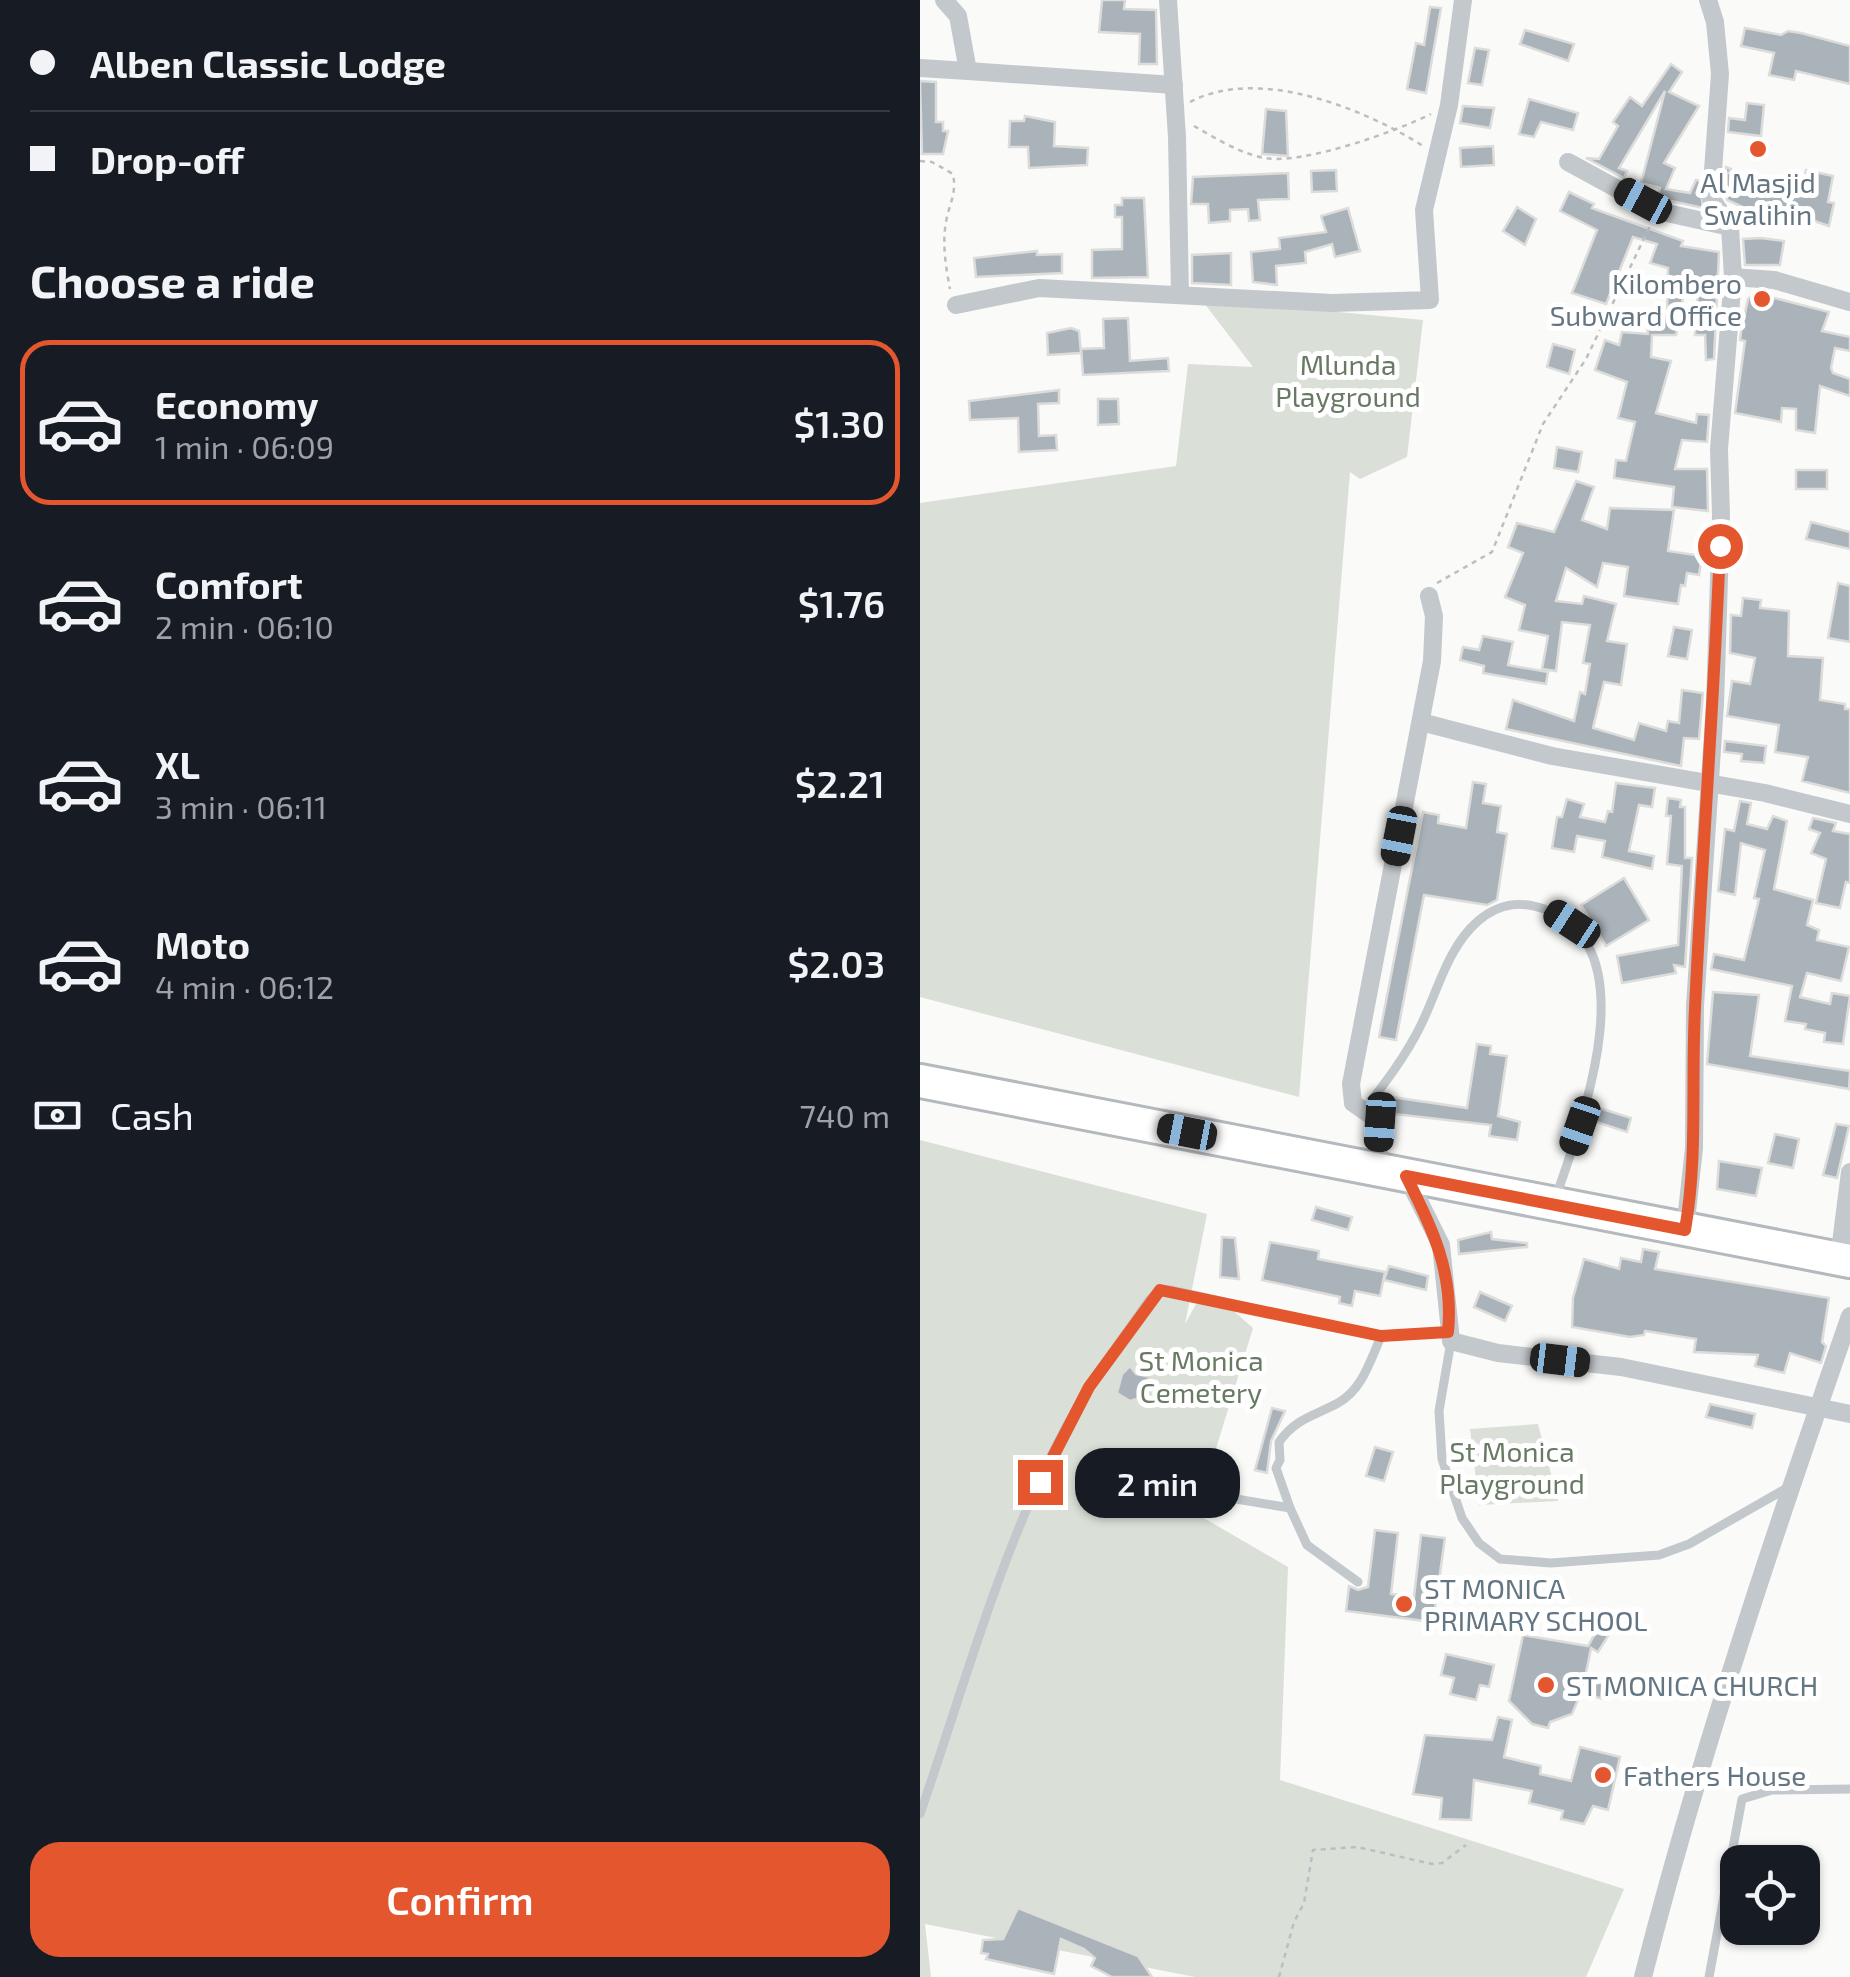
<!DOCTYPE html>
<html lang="en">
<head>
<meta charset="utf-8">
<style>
	:root { --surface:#171b24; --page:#20242c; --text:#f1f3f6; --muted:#9ea1a6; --line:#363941; --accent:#e4572e }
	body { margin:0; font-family:"Exo 2",sans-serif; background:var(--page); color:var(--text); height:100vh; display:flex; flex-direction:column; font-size:38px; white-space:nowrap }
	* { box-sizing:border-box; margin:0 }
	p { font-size:32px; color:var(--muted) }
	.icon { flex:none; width:55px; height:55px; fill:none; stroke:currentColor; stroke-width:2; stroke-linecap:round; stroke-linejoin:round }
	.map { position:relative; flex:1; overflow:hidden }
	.details { display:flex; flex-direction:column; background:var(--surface); width:920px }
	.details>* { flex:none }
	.hud { display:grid; align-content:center; height:220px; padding:0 30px; background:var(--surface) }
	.fabs { position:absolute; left:800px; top:1845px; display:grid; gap:20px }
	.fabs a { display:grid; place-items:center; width:100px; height:100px; border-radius:20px; background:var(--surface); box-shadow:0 2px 8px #0004; font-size:50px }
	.end { position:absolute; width:45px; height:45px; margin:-22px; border:12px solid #e4572e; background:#fff; box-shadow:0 0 0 5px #fff }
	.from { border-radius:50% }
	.bubble { position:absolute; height:70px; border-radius:30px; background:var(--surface); box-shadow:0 2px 8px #0004; font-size:32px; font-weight:600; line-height:70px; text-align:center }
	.car { position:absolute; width:30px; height:60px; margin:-30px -15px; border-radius:12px; box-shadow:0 0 8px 2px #0007; background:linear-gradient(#222 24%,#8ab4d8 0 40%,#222 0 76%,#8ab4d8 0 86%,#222 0) }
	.hud b { display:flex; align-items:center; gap:35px; height:95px; font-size:38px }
	.hud b+b { border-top:2px solid var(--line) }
	.hud i { width:25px; height:25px; background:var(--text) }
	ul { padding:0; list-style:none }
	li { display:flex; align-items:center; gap:30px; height:165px; margin:0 20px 15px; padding:0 10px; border:5px solid transparent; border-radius:30px }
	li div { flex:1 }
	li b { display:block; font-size:38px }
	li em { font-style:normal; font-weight:600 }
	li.selected { border-color:var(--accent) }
	li>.icon { width:90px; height:90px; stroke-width:1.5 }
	h2 { padding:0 30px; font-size:45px; line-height:120px }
	.pay { display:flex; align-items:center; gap:25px; height:110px; padding:0 30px; font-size:38px }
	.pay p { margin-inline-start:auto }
	.primary-button { display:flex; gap:20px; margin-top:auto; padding:20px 30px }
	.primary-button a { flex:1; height:115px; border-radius:30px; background:var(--accent); color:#fff; font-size:40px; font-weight:600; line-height:115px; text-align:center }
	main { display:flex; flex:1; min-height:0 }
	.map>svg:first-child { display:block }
	.green { fill:#dadfd7 }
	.building { fill:#aab3b9; stroke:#dcdcda; stroke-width:2.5 }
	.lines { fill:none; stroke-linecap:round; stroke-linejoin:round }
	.highway-casing { stroke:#b4b9bd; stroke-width:38 }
	.path { stroke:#bbbfc2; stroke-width:2.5; stroke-dasharray:5 5; stroke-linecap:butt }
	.lane { stroke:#c3c8cc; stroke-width:9 }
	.street { stroke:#c3c8cc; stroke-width:18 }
	.highway { stroke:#fff; stroke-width:32 }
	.route { stroke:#e4572e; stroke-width:12 }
	.poi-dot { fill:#e4572e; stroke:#fff; stroke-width:4 }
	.labels { text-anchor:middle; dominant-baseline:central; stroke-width:10; stroke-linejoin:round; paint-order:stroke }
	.poi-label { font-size:28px; fill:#657683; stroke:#fff; text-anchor:start }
	.park-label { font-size:28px; fill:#687a64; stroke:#fff }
</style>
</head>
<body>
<main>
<section class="details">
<div class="hud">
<b><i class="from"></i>Alben Classic Lodge</b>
<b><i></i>Drop-off</b>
</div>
<h2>Choose a ride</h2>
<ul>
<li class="selected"><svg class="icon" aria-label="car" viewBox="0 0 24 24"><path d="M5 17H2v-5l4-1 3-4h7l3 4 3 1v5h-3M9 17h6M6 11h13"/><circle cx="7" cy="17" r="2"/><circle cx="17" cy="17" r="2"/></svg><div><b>Economy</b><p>1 min · 06:09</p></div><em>$1.30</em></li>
<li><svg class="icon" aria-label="car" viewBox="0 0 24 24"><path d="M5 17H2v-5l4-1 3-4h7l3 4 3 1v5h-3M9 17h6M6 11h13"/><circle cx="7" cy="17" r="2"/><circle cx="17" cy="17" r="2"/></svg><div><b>Comfort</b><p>2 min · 06:10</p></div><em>$1.76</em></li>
<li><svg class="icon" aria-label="car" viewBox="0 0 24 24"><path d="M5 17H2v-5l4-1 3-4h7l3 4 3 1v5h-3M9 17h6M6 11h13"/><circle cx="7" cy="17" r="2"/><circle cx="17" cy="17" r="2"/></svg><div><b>XL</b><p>3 min · 06:11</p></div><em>$2.21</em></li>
<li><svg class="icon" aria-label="car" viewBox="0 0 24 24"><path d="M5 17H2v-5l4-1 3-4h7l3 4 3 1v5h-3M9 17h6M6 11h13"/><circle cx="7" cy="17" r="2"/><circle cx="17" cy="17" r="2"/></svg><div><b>Moto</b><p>4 min · 06:12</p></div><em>$2.03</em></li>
</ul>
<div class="pay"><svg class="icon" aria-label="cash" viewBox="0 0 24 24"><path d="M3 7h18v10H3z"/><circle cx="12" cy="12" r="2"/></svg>Cash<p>740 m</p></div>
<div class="primary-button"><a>Confirm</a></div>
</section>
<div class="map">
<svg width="930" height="1977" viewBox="0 0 930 1977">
	<rect width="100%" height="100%" fill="#fafaf8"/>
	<!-- green -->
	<g class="green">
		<polygon points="281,299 503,320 487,457 440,479 430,472 379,1097 0,997 0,503 256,466 268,364 333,367"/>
		<polygon points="0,1140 287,1214 265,1324 276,1304 308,1306 333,1328 287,1478 237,1462 232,1488 368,1567 360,1780 704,1889 666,1977 275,1977 5,1924 11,1977 0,1977"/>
		<polygon points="618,1424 638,1501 559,1505 550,1429"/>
	</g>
	<!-- building -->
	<g class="building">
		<polygon points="182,0 205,0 204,9 236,10 237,64 219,64 220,34 179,32"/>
		<polygon points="510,7 521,8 506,93 487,89 496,43 504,45"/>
		<polygon points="825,28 861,35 868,31 881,33 930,46 930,84 876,71 874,80 849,75 854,53 821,46"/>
		<polygon points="605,30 654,44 648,61 600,44"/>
		<polygon points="555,48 569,50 562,85 548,83"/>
		<polygon points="751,64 762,72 749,92 779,106 744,163 755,168 746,189 770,193 776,180 780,181 783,208 742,199 738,197 740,188 721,183 745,91 699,168 707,171 704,178 666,158 679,159 698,126 693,122 710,97 722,106"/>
		<polygon points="0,81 16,82 16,122 23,122 23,131 28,131 23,154 2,154"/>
		<polygon points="609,99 658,113 653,130 621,122 614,137 599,134"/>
		<polygon points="827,103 844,105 841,136 808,132 809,118 825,120"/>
		<polygon points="543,106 574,108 570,128 540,123"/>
		<polygon points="346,109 366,111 368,156 342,154"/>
		<polygon points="105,116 135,122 134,146 168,148 167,165 109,168 108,147 89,147 90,121 104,121"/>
		<polygon points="573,146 574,165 541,167 540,148"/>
		<polygon points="806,167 811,169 809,173 851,195 854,187 881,196 886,170 913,176 908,202 914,203 909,226 839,202 834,212 807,200"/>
		<polygon points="416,170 417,191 392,192 391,171"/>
		<polygon points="368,173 369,199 338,200 340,220 329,221 328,209 310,210 310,221 289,223 288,204 271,204 273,177"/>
		<polygon points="649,192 674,204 672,208 763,241 761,246 799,252 794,359 786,360 785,335 775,335 778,289 765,287 756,335 732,335 731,357 751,361 736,413 776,423 777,414 789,415 787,442 762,440 755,469 787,469 788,511 752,507 754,487 694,478 696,460 706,461 715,422 698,418 707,382 675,370 685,340 699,345 702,332 728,334 727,315 747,314 748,268 730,263 737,244 713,237 686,304 652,293 677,230 640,211"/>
		<polygon points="202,198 224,198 228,277 172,278 172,250 202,249 202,217 195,217 195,205 202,205"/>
		<polygon points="597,207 616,219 605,245 583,231"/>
		<polygon points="428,208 440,251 415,257 412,244 385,252 386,263 356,266 357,285 333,282 331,252 360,249 359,238 406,232 401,216"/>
		<polygon points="841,238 864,241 860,265 825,265 823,239"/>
		<polygon points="117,251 117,255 142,254 142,273 56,277 54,258"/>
		<polygon points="311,253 311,285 272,283 272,255"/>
		<polygon points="835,293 909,312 902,331 930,337 930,351 915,348 911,368 913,373 930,379 930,396 900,386 895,433 876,430 876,409 862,408 861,422 815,413 825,341 820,340 821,332 828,299"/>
		<polygon points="208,318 210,361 248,358 249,371 163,375 161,349 184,348 183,319"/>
		<polygon points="151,328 159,331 161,353 128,355 127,333"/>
		<polygon points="633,344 655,350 649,374 627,367"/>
		<polygon points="139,390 139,403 118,404 119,436 136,435 137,450 99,452 98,418 50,420 49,401"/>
		<polygon points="178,399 198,399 199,424 178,425"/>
		<polygon points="637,447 662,452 658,472 634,468"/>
		<rect x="876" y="470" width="31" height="19"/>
		<polygon points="656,481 674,487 662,520 687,529 690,508 754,510 748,551 782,556 779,575 767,573 765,586 761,585 758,604 704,596 708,567 683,563 677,587 646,568 636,601 662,604 664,596 696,604 687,641 707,644 701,685 684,682 673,728 714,740 719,723 746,731 748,721 759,723 762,690 783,693 779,739 764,738 761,766 586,729 593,700 654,721 660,692 665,694 670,664 663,663 670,625 642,622 636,671 622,669 628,636 599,630 605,605 585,597 603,553 588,547 597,523 634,532"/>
		<polygon points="891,522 930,532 930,549 886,539"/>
		<polygon points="918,583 930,586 930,642 908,638"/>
		<polygon points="823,598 841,600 840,608 869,611 868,656 903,658 900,700 925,704 925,709 930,709 930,793 882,781 888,757 855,752 859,725 807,716 812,681 830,684 835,658 810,653 811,615 821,616"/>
		<polygon points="754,627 772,630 767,659 748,656"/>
		<polygon points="563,636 593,642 588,665 628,672 626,684 563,673 564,666 540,660 543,647 559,650"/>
		<polygon points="805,741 846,746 844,763 821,761 822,754 804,752"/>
		<polygon points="553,782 566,784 563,803 581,806 577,832 587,834 577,900 567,905 504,895 476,1040 459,1037 503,812 519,815 518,823 546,828"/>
		<polygon points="696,783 735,788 732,807 719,805 709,851 734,856 732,869 682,857 685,841 657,836 654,852 632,848 637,817 642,817 647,799 664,804 660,817 685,822 688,811 692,812"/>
		<polygon points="748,798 761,800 760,807 765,807 765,858 772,858 765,967 754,965 756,973 702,983 697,956 758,945 762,866 747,864 751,816 746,816"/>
		<polygon points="820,801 831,803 827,824 847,829 853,816 867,821 854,889 893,900 887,925 899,930 897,940 929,947 921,981 887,973 880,997 910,1004 912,993 930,996 923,1044 904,1042 905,1033 885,1029 886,1024 865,1021 872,986 791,969 794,954 824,960 839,899 834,898 845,850 821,843 815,895 798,891 805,829 814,831"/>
		<polygon points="893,818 916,823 913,831 930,834 930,883 926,882 920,908 896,903 906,859 891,853 900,833 889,829"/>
		<polygon points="704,878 729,920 686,946 661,905"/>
		<polygon points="793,992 839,995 830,1056 930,1071 929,1089 787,1064"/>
		<polygon points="557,1044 571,1046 570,1054 587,1056 578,1116 600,1122 597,1140 569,1136 571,1125 474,1114 475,1110 462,1108 465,1096 547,1108"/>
		<polygon points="673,1106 711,1118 707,1132 670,1120"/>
		<polygon points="916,1124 929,1126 917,1178 903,1175"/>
		<polygon points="855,1134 879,1139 873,1168 848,1163"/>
		<polygon points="799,1161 842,1168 836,1196 797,1189"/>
		<polygon points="396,1207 432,1217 428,1230 392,1220"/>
		<polygon points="571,1232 572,1239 607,1243 607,1247 539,1254 538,1240"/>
		<polygon points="302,1237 315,1238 319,1279 300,1277"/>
		<polygon points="350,1242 399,1251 398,1259 465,1272 460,1296 435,1291 432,1306 419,1303 420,1297 342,1280"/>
		<polygon points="723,1249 739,1252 735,1269 909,1298 902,1342 906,1346 901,1363 870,1353 864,1373 835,1366 838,1355 774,1352 776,1339 725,1331 724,1335 710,1337 652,1327 653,1298 664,1259 699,1269 701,1258 721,1262"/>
		<polygon points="469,1266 508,1276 506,1290 464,1280"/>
		<polygon points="560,1292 592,1306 585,1321 554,1307"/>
		<polygon points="210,1366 216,1374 230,1377 217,1399 210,1401 197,1393 202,1374"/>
		<polygon points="790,1404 835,1414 832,1428 786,1417"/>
		<polygon points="352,1408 365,1411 351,1441 347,1473 335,1470"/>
		<polygon points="455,1447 473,1452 464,1481 446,1476"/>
		<polygon points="186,1457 209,1471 193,1505 167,1490 175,1472 184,1475"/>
		<polygon points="455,1530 478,1533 471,1594 494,1597 501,1535 525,1538 513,1622 426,1611 429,1586 438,1590 448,1587"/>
		<polygon points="684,1618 695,1625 678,1652 671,1648 665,1678 687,1685 683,1699 661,1693 652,1714 630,1722 628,1728 612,1724 589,1701 603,1635 668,1646"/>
		<polygon points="526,1654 574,1665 569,1687 560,1685 556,1700 530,1694 534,1678 521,1675"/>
		<polygon points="578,1717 592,1720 584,1757 621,1766 620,1774 651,1781 660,1747 700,1757 688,1810 673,1806 664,1824 641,1819 643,1811 609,1803 612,1791 554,1780 551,1820 520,1819 522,1798 493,1794 505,1735 572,1740"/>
		<polygon points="98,1908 218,1956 232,1977 192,1977 171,1966 175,1958 164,1949 141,1939 134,1974 66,1959 68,1954 61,1953 63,1940 83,1939"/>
	</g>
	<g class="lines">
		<!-- highway casing -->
		<g class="highway-casing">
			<polyline id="highway" points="0,1081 930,1261"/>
		</g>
		<!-- path -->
		<g class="path">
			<path d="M270,102C338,66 443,108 503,146"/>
			<path d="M274,126C295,138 321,154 345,158C383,165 477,131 511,114"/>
			<path d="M0,161L12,162L33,174C37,194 29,204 26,222C22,244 26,268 30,289"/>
			<polyline points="517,583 572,552 623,424 666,359 730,226"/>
			<polyline points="359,1977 374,1922 384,1903 393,1850 437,1847 512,1864 522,1863 546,1845"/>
		</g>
		<!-- lane -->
		<g class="lane">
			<path d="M445,1109C465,1083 485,1057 500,1027C518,991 527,948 558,921C580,902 603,900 629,911C728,952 660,1125 636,1197"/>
			<polyline points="531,1341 519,1411 522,1459 542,1518 559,1543 580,1559 631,1563 739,1555 769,1544 867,1488"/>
			<path d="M370,1508L356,1468L360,1460L359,1442C376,1418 394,1416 418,1403C443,1389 450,1360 461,1337"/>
			<polyline points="290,1513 316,1499 370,1508 387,1545 438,1582"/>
			<path d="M0,1814C42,1693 77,1563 135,1448C161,1395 196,1348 229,1300L240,1290H251L461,1337L528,1332"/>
			<polyline points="789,1977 822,1799 852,1790 930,1789"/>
		</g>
		<!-- street -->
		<g class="street">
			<polyline points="24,0 38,16 48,71 254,85"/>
			<polyline points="248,0 257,137 260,295"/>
			<polyline points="0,68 48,71"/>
			<polyline points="648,162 738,211 810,227"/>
			<polyline points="813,277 854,280 930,302"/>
			<polyline points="36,305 119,288 412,303 510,300 504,210 529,105 543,0"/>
			<polyline points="501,722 632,756 845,793 930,814"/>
			<polyline points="458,1170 460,1122 433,1103 431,1084 512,661 514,616 509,596"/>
			<polyline points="486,1175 521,1245 531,1341 578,1353 701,1367 930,1414"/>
			<polyline points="765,1230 774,1148 775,1006 795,704 801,515 799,449 813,277 810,227 791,198 800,74 795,22 788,0"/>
			<polyline points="919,1259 930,1172"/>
			<path d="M723,1977C780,1754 854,1534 930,1316"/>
		</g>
		<!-- highway -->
		<use href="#highway" class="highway"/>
	</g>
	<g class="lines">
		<!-- route -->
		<path class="route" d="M120,1482L169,1387L240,1290L461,1336L528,1332C534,1273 512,1227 486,1176L765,1230C778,1156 771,1083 775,1009C782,855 794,700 800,546"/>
	</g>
	<!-- markers -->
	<g class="poi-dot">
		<circle cx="838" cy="149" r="10"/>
		<circle cx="842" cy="299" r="10"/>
		<circle cx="484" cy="1604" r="10"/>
		<circle cx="626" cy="1685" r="10"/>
		<circle cx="683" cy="1775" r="10"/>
	</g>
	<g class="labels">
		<!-- poi labels -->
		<g class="poi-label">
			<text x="838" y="182" text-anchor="middle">Al Masjid<tspan x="838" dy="32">Swalihin</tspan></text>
			<text x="822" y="283" text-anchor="end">Kilombero<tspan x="822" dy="32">Subward Office</tspan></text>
			<text x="504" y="1588">ST MONICA<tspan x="504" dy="32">PRIMARY SCHOOL</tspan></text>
			<text x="646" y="1685">ST MONICA CHURCH</text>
			<text x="703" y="1775">Fathers House</text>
		</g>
		<!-- park labels -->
		<g class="park-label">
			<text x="428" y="364">Mlunda<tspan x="428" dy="32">Playground</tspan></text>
			<text x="281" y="1360">St Monica<tspan x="281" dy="32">Cemetery</tspan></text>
			<text x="592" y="1451">St Monica<tspan x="592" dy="32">Playground</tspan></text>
		</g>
	</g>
</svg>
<div class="fabs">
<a><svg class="icon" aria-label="locate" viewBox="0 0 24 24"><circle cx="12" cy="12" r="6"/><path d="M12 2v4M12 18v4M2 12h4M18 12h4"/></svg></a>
</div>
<i class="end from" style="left:800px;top:546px"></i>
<i class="end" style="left:120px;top:1482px"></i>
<div class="bubble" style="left:155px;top:1448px;width:165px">2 min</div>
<i class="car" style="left:723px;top:201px;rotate:298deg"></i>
<i class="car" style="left:479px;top:836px;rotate:191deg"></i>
<i class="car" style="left:652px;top:924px;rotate:303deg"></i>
<i class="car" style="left:460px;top:1122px;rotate:184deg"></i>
<i class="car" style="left:660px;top:1126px;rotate:199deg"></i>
<i class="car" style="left:267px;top:1132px;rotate:281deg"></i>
<i class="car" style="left:640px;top:1360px;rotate:97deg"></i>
</div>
</main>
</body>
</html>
